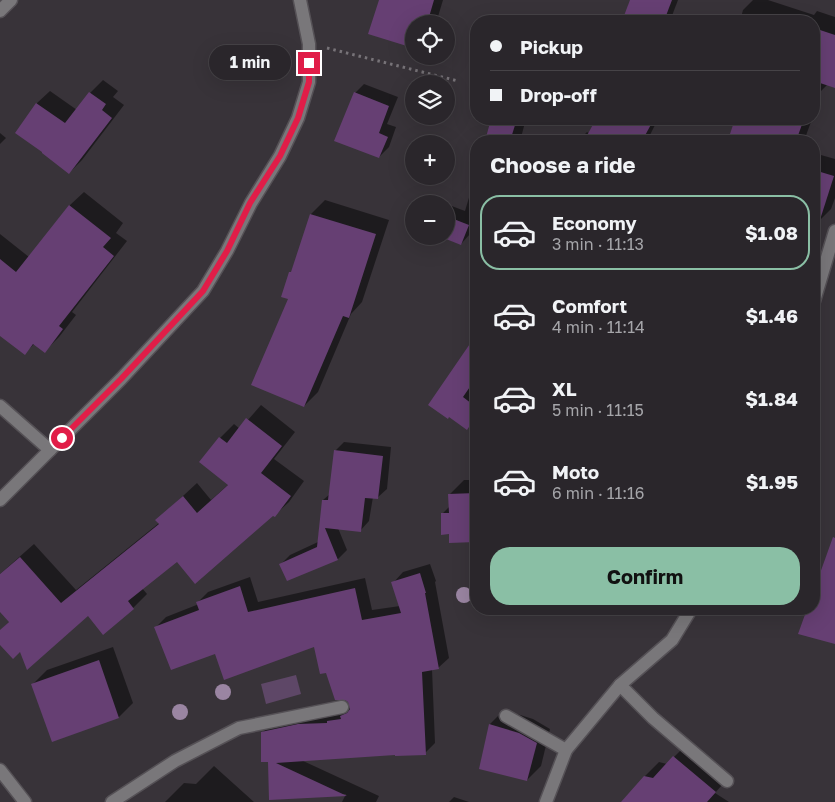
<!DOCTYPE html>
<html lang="en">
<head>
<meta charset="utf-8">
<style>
	:root { --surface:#2a262b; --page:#322e33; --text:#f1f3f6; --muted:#a5a5a9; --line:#464347; --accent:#8abfa5 }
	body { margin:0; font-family:"Golos Text",sans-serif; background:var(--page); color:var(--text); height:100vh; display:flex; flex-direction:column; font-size:19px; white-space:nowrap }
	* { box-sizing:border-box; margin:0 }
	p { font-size:16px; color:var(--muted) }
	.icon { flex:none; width:28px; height:28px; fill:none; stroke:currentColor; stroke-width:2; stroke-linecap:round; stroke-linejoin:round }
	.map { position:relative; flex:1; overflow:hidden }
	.sheet { position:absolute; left:470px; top:135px; width:350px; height:480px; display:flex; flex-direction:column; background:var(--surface); border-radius:20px; box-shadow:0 5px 20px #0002,0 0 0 1px var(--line) }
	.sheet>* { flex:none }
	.hud { position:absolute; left:470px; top:15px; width:350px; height:110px; border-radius:20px; box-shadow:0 5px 20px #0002,0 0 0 1px var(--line); display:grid; align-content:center; height:110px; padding:0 20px; background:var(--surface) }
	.fabs { position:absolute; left:405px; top:15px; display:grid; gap:10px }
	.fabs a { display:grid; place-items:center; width:50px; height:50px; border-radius:50%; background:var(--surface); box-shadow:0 5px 20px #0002,0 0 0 1px var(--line); font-size:25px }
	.end { position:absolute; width:22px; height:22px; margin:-11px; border:6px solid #e11d48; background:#fff; box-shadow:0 0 0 2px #fff }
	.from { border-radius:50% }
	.bubble { position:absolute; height:35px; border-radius:18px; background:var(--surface); box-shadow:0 5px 20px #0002,0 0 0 1px var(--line); font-size:16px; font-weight:700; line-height:35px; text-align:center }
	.hud b { display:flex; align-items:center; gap:18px; height:48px; font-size:19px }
	.hud b+b { border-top:1px solid var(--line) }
	.hud i { width:12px; height:12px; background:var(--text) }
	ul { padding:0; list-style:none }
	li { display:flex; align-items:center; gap:15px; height:75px; margin:0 10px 8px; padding:0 10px; border:2px solid transparent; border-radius:20px }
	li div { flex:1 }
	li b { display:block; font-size:19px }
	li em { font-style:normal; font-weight:700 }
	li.current { border-color:var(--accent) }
	li>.icon { width:45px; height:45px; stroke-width:1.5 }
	h2 { padding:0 20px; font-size:22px; line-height:60px }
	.primary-button { display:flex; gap:10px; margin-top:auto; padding:10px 20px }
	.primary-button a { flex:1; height:58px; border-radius:20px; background:var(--accent); color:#111; font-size:20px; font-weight:700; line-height:58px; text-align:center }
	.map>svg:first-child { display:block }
	.green { fill:#5e4767 }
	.shadow { fill:#0007 }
	.building { fill:#663f73 }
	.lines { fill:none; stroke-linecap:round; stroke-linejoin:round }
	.minor-casing { stroke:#555156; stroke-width:15 }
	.path { stroke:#777378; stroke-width:3; stroke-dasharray:2.5 4; stroke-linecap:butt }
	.minor { stroke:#79777a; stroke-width:12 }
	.tree { fill:#9a85a2 }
	.route { stroke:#e11d48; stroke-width:6 }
</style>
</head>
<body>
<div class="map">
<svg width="835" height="802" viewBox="0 0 835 802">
	<rect width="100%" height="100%" fill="#383339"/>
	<!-- green -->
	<polygon class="green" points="296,675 301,694 266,704 261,684"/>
	<!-- shadow -->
	<g class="shadow">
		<polygon points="381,0 443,0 437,20 433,24 414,24 414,42 410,46"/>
		<polygon points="632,0 678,0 670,21 623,21"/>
		<polygon points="753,0 768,0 814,15 817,11 835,17 835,86 828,84 821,91 814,113 814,21 740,21 743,10"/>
		<polygon points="103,80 118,91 113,97 124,105 82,160 69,173 44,152 16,133 37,103 50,91 77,110 90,93"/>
		<polygon points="364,84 398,97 387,124 396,127 389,147 379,157 355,93"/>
		<polygon points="493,119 526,119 520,141 486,141"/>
		<polygon points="597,119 658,119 647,141 578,141 587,132 589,133"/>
		<polygon points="737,119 812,119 804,141 729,141"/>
		<polygon points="0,133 6,138 0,144"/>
		<polygon points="814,153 835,159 835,198 831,209 818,222 814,221"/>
		<polygon points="476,174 476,220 470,234 461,244 442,236 446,236 446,207 449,205 465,211"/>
		<polygon points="84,192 123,223 116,233 127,241 72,312 76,315 59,337 45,351 35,343 25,353 0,335 0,234 29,257 70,205"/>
		<polygon points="325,200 389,220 362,302 351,314 318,392 304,406 293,270 311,214"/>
		<polygon points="476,338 476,380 470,388 476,392 476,418 467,428 449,416 474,340"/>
		<polygon points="261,405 295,432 274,459 304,481 289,502 275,515 273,514 177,560 142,588 147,594 133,608 103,633 88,614 21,650 0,644 0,631 10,621 0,610 0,574 34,544 76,590 159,523 171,507 197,483 211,500 229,484 220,438 234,424 240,429"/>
		<polygon points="344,442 391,447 387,489 377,498 373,497 369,521 360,531 338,528 347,550 338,559 287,579 281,564 290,555 318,542 323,500 330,494 335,451"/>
		<polygon points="464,480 476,480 476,540 450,541 450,533 442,514 450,506 450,494"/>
		<polygon points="430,564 436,581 435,582 449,658 438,668 432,669 435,743 425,753 396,753 301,760 379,796 376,802 342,802 346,794 279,798 263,732 273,722 348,710 351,707 349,701 327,671 315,646 216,652 156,627 166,617 199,604 198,602 208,592 250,577 258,602 365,578 372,610 400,606 393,583 403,572"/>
		<polygon points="113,647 133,703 119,717 53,741 33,684 47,670"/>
		<polygon points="504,710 533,719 550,729 541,766 527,780 490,724"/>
		<polygon points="688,743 729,777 715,793 729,802 628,802 645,776 659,762 667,764"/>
		<polygon points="214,766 254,802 165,802 184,783 196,784"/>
		<polygon points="454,797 469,802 449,802"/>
	</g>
	<!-- building -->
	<g class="building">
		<polygon points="379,0 434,0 427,24 414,24 414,37 410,47 368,34"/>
		<polygon points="630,0 672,0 664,21 622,21"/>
		<polygon points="814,28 835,35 835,88 814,81"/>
		<polygon points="89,92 106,104 102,110 112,118 69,174 42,153 42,152 15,133 36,103 65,123"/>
		<polygon points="354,92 389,106 379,133 388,137 379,158 334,141"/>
		<polygon points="491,119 517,119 510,141 485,141"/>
		<polygon points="596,119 654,119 642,141 584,141"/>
		<polygon points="735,119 804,119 796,141 740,141 729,137"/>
		<polygon points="814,170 834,176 818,226 814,225"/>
		<polygon points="69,205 111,238 103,247 114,256 59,326 63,329 45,353 33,344 25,355 0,336 0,259 16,272"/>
		<polygon points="310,214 376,234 349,318 343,316 304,407 251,385 288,299 281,297 289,272 291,272"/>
		<polygon points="446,216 469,225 461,245 446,239"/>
		<polygon points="476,335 476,378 463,397 476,407 476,416 467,430 449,417 448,419 428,405"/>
		<polygon points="246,418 282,446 261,473 291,496 275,517 273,516 195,584 177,562 128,601 134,609 103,635 88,616 27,670 20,652 13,659 0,645 0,630 9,622 0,612 0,574 20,557 61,603 159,524 155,520 183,496 197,513 228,485 199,462 219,437 227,443"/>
		<polygon points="334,450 383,456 378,499 365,498 361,532 325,528 338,560 287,581 279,564 317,547 322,500 328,500"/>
		<polygon points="476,493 476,542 449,543 449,534 441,535 441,513 449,513 448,494"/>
		<polygon points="833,537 835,538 835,644 798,634 807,609 814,609 814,590"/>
		<polygon points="420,573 426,593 425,593 439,669 422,672 426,755 395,756 395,755 276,763 347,796 269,800 268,762 261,762 261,732 298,724 327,723 327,721 341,719 340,716 347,713 350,709 348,702 345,700 335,700 326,673 320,674 314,647 224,680 215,654 171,670 154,627 199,610 196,602 240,586 248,612 355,588 362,620 401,613 391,582"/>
		<polygon points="99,660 119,718 52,742 31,684"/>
		<polygon points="489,724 519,733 537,743 527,781 479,769"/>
		<polygon points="673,756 716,792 707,802 621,802 644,776 653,778"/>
	</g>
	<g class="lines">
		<!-- minor casing -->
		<g class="minor-casing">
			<g id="minor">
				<polyline points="0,11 11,0"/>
				<polyline points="814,301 835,231"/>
				<polyline points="0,406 50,450"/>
				<polyline points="0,500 121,379 203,291 227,251 251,203 280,156 298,118 309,82 309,44 300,0"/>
				<polyline points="620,685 653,718 727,781"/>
				<polyline points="506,716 566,750"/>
				<polyline points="0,770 25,802"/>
				<polyline points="112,802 175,761 239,728 342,707"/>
				<polyline points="546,802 566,750 620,685 672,640 691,609"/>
			</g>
		</g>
		<!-- path -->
		<polyline class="path" points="327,48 458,81"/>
		<!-- minor -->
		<use href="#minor" class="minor"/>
	</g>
	<!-- trees -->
	<g class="tree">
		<circle cx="464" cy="595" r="8"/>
		<circle cx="223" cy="692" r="8"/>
		<circle cx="180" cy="712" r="8"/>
	</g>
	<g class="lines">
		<!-- route -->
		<polyline class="route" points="62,438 121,379 203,291 227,251 250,203 280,156 298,118 309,82 309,63"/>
	</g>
</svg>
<div class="fabs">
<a><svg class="icon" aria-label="locate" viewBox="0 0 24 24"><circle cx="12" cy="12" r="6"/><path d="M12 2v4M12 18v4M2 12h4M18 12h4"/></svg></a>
<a><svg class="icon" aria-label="layers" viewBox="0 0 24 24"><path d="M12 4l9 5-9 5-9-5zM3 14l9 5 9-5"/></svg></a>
<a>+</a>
<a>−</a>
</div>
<i class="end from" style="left:62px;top:438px"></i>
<i class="end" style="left:309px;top:63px"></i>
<div class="bubble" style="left:209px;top:45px;width:82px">1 min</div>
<div class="hud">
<b><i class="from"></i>Pickup</b>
<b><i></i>Drop-off</b>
</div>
<section class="sheet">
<h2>Choose a ride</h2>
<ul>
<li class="current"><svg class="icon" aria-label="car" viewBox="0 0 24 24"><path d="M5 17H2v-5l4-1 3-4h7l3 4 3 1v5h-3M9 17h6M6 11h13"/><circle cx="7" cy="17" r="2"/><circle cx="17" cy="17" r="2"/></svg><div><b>Economy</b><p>3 min · 11:13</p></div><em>$1.08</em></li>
<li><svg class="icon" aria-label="car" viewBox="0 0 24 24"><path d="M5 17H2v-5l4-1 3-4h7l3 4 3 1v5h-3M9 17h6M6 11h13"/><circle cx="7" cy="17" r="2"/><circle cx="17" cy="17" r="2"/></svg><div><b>Comfort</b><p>4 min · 11:14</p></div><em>$1.46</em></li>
<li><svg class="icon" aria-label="car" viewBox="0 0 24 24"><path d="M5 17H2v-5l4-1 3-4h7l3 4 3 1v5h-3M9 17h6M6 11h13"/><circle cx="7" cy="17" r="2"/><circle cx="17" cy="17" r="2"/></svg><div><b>XL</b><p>5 min · 11:15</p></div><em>$1.84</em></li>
<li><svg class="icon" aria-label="car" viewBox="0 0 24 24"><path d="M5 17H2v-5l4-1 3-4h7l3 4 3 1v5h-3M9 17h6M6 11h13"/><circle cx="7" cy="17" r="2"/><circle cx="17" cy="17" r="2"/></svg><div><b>Moto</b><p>6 min · 11:16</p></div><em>$1.95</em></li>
</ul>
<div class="primary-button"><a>Confirm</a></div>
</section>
</div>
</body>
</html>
